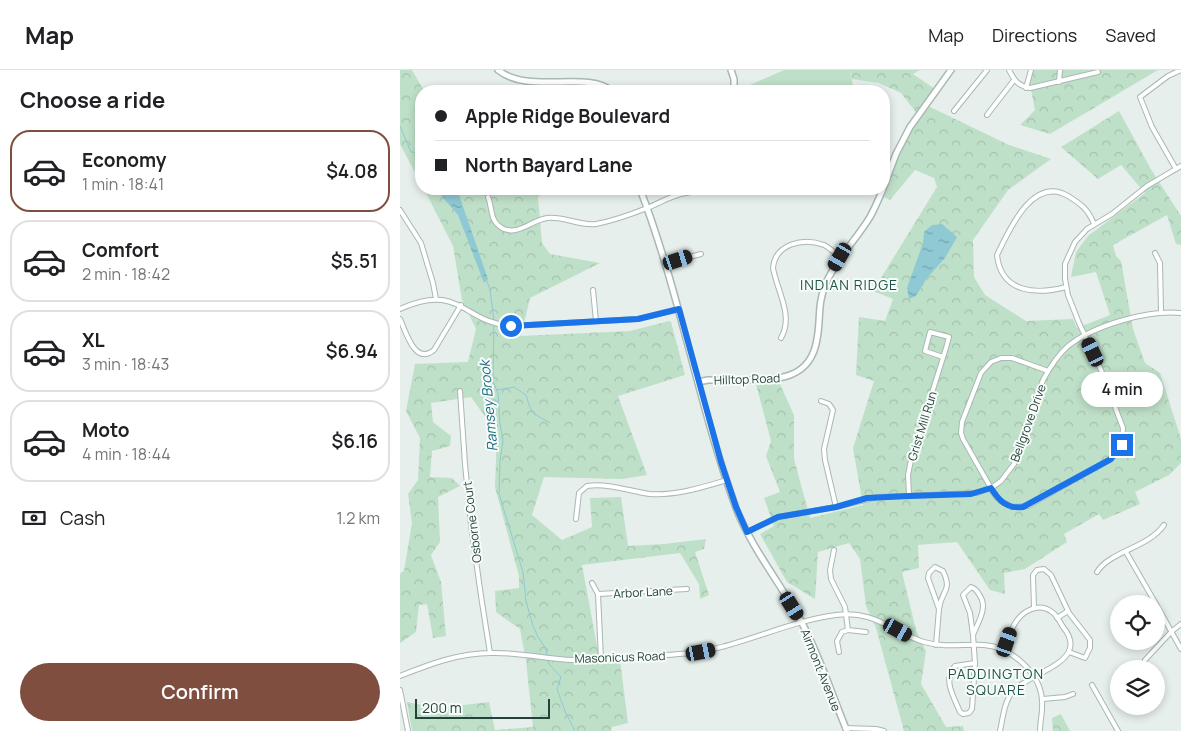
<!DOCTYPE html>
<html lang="en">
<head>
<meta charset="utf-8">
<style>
	:root { --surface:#fff; --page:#f6f6f6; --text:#202124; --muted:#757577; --line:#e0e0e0; --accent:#7f4e3f }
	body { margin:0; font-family:Manrope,sans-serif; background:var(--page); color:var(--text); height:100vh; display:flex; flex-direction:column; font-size:19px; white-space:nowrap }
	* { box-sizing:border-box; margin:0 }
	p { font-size:16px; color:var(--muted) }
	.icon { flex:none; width:28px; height:28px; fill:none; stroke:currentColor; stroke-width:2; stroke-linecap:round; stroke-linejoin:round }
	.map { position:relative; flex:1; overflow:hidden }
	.drawer { display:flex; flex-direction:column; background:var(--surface); width:400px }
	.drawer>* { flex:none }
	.guide { position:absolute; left:15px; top:15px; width:475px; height:110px; border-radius:20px; box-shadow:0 2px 8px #0003; display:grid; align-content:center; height:110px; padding:0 20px; background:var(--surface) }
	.tools { position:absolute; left:710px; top:525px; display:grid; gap:10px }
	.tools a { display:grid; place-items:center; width:55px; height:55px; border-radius:50%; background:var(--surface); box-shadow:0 2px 8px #0003; font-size:25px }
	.scale { position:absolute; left:15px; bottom:12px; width:135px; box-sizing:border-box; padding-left:5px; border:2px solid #24423a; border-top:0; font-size:14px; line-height:18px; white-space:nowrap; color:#24423a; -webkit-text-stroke:4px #f7fbf9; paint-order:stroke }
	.end { position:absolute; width:22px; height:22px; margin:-11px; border:6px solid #1a73e8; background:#fff; box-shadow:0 0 0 2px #fff }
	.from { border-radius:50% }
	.bubble { position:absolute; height:35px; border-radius:18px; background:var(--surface); box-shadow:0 2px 8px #0003; font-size:16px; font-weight:600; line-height:35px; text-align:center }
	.car { position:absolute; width:15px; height:30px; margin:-15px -8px; border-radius:6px; box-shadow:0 0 4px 1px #0007; background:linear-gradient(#222 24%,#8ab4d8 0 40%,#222 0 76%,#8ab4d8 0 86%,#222 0) }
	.guide b { display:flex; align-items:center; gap:18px; height:48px; font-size:19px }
	.guide b+b { border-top:1px solid var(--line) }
	.guide i { width:12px; height:12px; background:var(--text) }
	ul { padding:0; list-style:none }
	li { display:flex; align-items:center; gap:15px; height:82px; margin:0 10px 8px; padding:0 10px; border:2px solid var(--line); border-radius:20px }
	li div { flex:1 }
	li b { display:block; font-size:19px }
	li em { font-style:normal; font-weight:600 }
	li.on { border-color:var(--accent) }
	li>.icon { width:45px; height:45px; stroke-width:1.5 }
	h2 { padding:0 20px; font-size:22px; line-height:60px }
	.pay { display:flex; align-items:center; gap:12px; height:55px; padding:0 20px; font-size:19px }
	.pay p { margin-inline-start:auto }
	.action { display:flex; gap:10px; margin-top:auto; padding:10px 20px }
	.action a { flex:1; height:58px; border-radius:30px; background:var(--accent); color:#fff; font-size:20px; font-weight:600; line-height:58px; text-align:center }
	header { display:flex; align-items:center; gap:30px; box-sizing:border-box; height:70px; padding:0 25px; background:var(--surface); border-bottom:1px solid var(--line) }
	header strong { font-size:24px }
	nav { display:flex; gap:28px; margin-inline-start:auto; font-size:18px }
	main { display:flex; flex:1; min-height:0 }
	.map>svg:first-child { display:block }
	.grass { fill:#bfe0c8 }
	.forest { fill:url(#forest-crowns) }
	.water { fill:url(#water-ripples) }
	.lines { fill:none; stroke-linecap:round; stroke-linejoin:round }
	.stream { stroke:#8ec9d4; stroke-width:1 }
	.minor-casing { stroke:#a8b8b2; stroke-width:6 }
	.tertiary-casing { stroke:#a8b8b2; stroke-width:8 }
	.minor { stroke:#fff; stroke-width:4 }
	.tertiary { stroke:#fff; stroke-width:5 }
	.route { stroke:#1a73e8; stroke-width:6 }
	.labels { text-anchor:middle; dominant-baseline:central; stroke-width:4; stroke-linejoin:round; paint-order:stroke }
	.street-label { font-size:12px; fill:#24423a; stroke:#f7fbf9 }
	.neighbourhood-label { font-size:14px; letter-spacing:1px; fill:#1f5548; stroke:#f7fbf9 }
	.water-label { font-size:14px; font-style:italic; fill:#1c6f80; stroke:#f7fbf9 }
</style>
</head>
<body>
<header>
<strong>Map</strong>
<nav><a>Map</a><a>Directions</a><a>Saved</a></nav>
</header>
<main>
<section class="drawer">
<h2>Choose a ride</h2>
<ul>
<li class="on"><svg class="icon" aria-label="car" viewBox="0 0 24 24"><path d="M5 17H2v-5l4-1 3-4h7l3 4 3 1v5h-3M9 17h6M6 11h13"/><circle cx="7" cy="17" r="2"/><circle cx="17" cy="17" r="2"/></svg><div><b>Economy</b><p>1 min · 18:41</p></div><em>$4.08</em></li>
<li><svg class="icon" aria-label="car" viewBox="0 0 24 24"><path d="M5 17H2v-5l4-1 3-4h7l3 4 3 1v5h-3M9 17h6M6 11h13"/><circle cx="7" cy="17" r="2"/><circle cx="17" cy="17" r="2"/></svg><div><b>Comfort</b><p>2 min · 18:42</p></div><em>$5.51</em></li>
<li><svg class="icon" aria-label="car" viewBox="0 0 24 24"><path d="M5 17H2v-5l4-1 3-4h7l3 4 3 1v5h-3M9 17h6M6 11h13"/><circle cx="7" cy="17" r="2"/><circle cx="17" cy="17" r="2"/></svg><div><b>XL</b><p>3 min · 18:43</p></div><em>$6.94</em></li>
<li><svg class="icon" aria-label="car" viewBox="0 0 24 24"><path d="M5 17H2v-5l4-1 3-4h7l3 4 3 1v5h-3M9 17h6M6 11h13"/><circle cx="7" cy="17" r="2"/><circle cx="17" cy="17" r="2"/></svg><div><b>Moto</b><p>4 min · 18:44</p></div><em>$6.16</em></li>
</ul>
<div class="pay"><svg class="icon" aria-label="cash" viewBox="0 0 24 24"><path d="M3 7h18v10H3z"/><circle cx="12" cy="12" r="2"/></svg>Cash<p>1.2 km</p></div>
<div class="action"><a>Confirm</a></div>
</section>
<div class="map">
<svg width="781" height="661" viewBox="0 0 781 661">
	<defs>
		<pattern id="forest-crowns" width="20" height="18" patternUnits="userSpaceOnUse" patternTransform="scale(1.25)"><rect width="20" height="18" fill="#bfe0c8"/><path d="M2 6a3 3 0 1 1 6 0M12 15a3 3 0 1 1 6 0" fill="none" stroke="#a4c1ad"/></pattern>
		<pattern id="water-ripples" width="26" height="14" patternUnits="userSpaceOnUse" patternTransform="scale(1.25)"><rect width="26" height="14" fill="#8ec9d4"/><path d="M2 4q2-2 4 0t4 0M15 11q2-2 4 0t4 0" fill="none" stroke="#74a5ad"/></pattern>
	</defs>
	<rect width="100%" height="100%" fill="#e6efeb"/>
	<!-- grass -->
	<polygon class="grass" points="384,0 450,0 454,21 336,21"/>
	<!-- forest -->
	<g class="forest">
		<polygon points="0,0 12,0 24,21 21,21 21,114 0,74"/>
		<polygon points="450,0 520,0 513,4 535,19 526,35 609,75 651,89 608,120 573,170 574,207 585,225 626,251 673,249 677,258 710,245 696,202 671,207 676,182 688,166 745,123 721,95 698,109 661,77 719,41 752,101 781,146 781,175 776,174 767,145 713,175 716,186 721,191 733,259 745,293 760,303 781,369 781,393 769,405 735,422 740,434 703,450 699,444 664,464 667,472 625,499 604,503 605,524 590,520 557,472 518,475 519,498 502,502 516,560 526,581 521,614 546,657 563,656 564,661 504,661 476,558 466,536 460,489 449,473 418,482 415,529 387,512 360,464 374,456 364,428 380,422 366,386 371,371 356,314 380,314 394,345 394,389 410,448 463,435 453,378 474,311 456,305 459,247 485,251 493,229 473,221 537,117 534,108 515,100 490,130 480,125 518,45 501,23 479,13 452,9"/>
		<polygon points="633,0 758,0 650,64 620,55 635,40 629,9"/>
		<polygon points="24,119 146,119 138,127 142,173 150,184 200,193 130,228 121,266 230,261 269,251 271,252 285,305 218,326 247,405 222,409 144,407 132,445 162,470 192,457 190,428 221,427 228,476 264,474 306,469 304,479 295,482 309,525 300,529 299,514 280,483 182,495 200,592 220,590 228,653 212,657 211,661 12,661 7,632 39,638 89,632 95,660 133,657 126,591 120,559 96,542 95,521 119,518 119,506 95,417 97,363 71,327 31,333 33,352 51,366 50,376 32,381 30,407 52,408 60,416 38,427 40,472 31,485 41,512 46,566 33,568 27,534 19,535 16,562 0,573 0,504 4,501 12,453 8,424 18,410 20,368 6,341 15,294 68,292 76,259 62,230 53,176"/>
		<polygon points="661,644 670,661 653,661 652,648"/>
	</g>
	<!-- water -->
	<g class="water">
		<polygon points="42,119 57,119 88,209 84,213 58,145 39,123"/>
		<polygon points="542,154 557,167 545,188 527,208 516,226 509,229 507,218 523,173 524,162 532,155"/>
	</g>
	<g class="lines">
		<!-- stream -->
		<g class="stream">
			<polyline points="0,56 11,82 21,83"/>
			<polyline points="86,209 90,219 94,251"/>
			<polyline points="94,255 93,306 94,314 98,323 100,354 103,371 100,391 99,424 123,502 126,531 133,556 138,567 146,579 147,586"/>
			<path d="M97,320L114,317L126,325C133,348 131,341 150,353"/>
			<polyline points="148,590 149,594 161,607 157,619 165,641 175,661"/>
		</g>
		<!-- minor casing -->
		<g class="minor-casing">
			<g id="minor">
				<path d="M609,0C614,10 618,16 630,18L698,2"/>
				<polyline points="659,12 660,0"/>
				<polyline points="626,18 631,0"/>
				<polyline points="554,41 587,0"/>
				<polyline points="587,45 614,10"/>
				<polyline points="776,99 752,57 740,27 768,6 781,0"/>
				<path d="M88,127C93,139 89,152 104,159C119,165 132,150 147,148C164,146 179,156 196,154C212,151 232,144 247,138C260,133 272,125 286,123C304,119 322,123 339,119"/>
				<polyline points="0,140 21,173 33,213 36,229"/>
				<polyline points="755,183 760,193 761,242"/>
				<polyline points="266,193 301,184"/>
				<path d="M666,217C636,225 601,223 597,185C609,160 633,105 668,126C681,134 688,139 694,154"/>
				<polyline points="193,220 196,251"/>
				<path d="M0,239C60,212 62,252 111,256L238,249L279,239"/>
				<path d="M0,249C6,262 15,296 34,280L61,235"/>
				<path d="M381,268C394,246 377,221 373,198C375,174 403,167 424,175C430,178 435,183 440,187"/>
				<polyline points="648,301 612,288 601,288 591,292 581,303 562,352 561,363 563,369 596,427 602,432 612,437 628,436 711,389 722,375 723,358 701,300 679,253 668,225 665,209 665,194 675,172 687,159 712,144 747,116 781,96"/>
				<polyline points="60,321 65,394 71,455 81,526 90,583"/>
				<polyline points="421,331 429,334 433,340 424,379 425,390 436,437"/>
				<polyline points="509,425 508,405 511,390 546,278 549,267 530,262 525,281 543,287"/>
				<path d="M176,449L179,423L187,416C209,413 229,421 250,424C276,426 303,417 327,410"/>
				<path d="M347,462L378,447L436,437L477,427L577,423L591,418L601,411L614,394L643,310C650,297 657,286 668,276C695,255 747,240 781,243"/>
				<polyline points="434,480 430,500 431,509 445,537 448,560"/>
				<polyline points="726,482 756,534"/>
				<path d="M535,497L543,501C553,522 541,520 539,539L528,508L529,503Z"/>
				<path d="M697,502C710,481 748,478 764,455"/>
				<polyline points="192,513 198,524 201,589"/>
				<path d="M571,517C576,519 577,521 580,526C588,538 578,552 573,565L570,543L563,525Z"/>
				<polyline points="198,524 287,519"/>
				<polyline points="756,534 781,579"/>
				<polyline points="634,538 633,505 637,500 644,499 651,505 669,543 690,570 690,578 685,588 669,582"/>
				<polyline points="657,548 668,541"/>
				<polyline points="573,565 575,593"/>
				<polyline points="536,575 539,539"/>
				<polyline points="439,582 437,571 442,562 448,560 466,562"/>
				<polyline points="745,590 772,561 781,554"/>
				<path d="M575,593L572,639L569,643L563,644L560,642C554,627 542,609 555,596Z"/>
				<path d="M0,606C30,594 59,583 91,583C118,582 146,589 174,590C209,591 244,587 279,584C334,581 382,552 436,545C476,540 491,562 524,572C545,578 564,574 584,575C611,577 641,603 642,631C643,641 640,651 640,661"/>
				<polyline points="692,615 718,661"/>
				<polyline points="0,620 8,661"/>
				<polyline points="643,629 665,627 673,624"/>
				<polyline points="445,658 476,659 484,661"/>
				<path d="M600,661C603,647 604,632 613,621C625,607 666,597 670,578C672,570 668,563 663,557C660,552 657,545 652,542C638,531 621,542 614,555C610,563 607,572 604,580"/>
			</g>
		</g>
		<!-- tertiary casing -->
		<g class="tertiary-casing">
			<g id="tertiary">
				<path d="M98,0C129,25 186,0 212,21"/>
				<polyline points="331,0 334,9 334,21"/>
				<polyline points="484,116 496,84 510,57 551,0"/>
				<path d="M240,119C280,223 298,333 336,438C352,479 381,514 402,553C420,587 432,625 447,661"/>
				<path d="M298,312L308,310C321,310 334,310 347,310C378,310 411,309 417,269C421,249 417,234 426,213C437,188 456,170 470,147C475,138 479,128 483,119"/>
			</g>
		</g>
		<!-- minor -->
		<use href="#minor" class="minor"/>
		<!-- tertiary -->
		<use href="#tertiary" class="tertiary"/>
	</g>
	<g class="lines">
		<!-- route -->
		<path class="route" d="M111,256L238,249L279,239L321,392L336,437L347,462L378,447L436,437L467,428L509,426L571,424L591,418C599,431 607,439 623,437L711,389L722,375"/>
	</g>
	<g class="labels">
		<!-- street labels -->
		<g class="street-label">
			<text transform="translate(347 309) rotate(-2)">Hilltop Road</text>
			<text transform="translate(628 353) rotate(-70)">Bellgrove Drive</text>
			<text transform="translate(522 356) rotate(-73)">Grist Mill Run</text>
			<text transform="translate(72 452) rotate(-97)">Osborne Court</text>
			<text transform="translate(243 522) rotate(-3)">Arbor Lane</text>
			<text transform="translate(220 587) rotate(-2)">Masonicus Road</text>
			<text transform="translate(421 600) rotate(68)">Airmont Avenue</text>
		</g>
		<!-- neighbourhood labels -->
		<g class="neighbourhood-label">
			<text x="449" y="214">INDIAN RIDGE</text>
			<text x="596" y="603">PADDINGTON<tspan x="596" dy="16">SQUARE</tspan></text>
		</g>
		<!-- water labels -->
		<g class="water-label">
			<text transform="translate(88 336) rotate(-95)">Ramsey Brook</text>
		</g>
	</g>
</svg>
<div class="tools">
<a><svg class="icon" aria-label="locate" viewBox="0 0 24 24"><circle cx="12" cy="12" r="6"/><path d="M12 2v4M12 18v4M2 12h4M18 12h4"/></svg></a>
<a><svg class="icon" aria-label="layers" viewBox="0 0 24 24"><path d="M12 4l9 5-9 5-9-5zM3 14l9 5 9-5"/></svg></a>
</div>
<div class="scale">200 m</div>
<i class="end from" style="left:111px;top:256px"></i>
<i class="end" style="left:722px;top:375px"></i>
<div class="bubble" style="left:681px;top:302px;width:82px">4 min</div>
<i class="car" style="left:440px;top:187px;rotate:210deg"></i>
<i class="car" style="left:278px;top:190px;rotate:72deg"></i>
<i class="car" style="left:693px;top:282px;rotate:335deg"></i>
<i class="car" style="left:392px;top:536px;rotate:148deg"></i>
<i class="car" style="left:498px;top:560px;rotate:119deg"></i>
<i class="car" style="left:607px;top:572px;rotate:19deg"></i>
<i class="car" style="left:301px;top:582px;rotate:79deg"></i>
<div class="guide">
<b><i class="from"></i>Apple Ridge Boulevard</b>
<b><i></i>North Bayard Lane</b>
</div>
</div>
</main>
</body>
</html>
